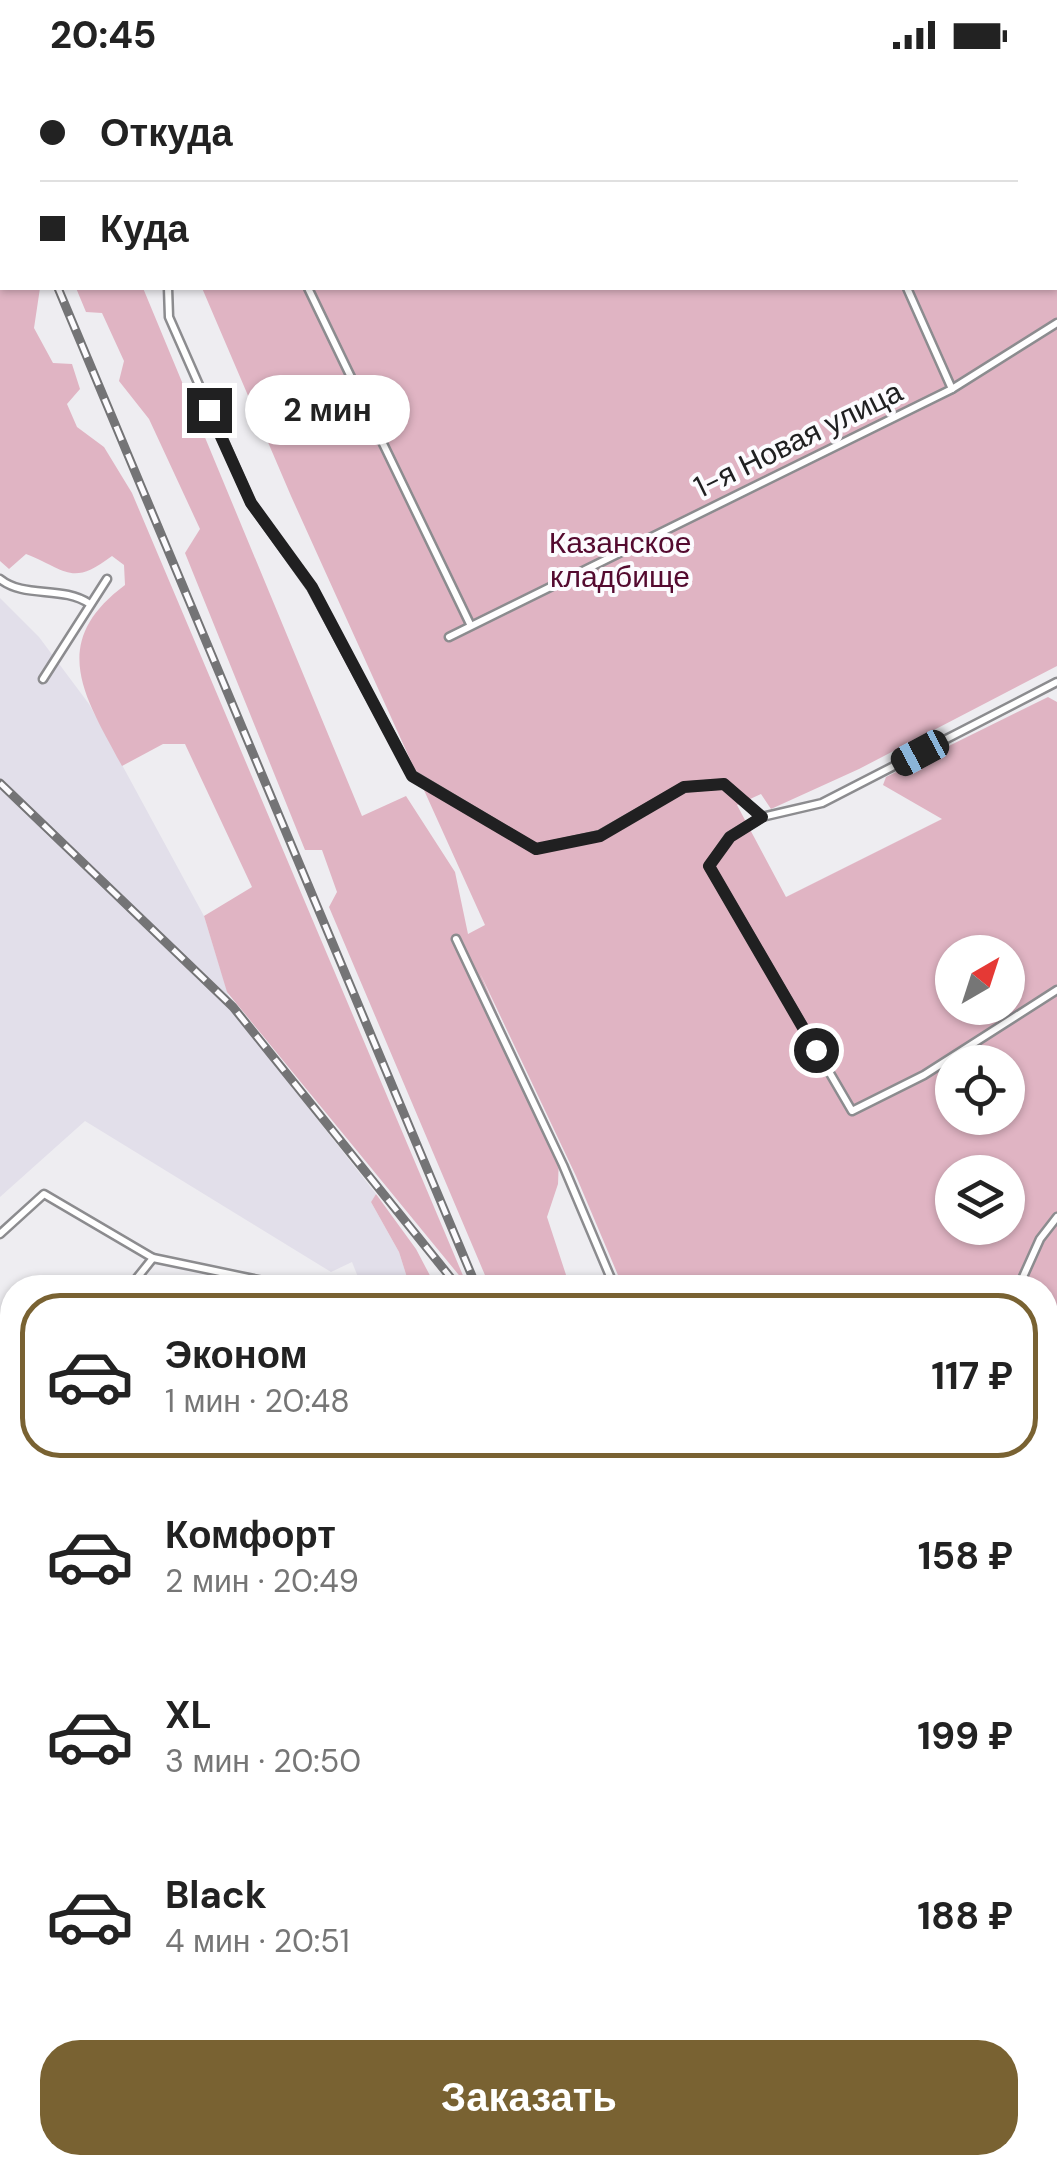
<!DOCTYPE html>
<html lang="ru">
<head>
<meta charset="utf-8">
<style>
	:root { --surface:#fff; --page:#f2f2f2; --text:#222; --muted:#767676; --line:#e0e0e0; --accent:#796232 }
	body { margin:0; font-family:"DM Sans",sans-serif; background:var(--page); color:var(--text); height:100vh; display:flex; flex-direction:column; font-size:38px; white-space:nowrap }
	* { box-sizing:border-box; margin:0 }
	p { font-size:32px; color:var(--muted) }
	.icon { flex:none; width:55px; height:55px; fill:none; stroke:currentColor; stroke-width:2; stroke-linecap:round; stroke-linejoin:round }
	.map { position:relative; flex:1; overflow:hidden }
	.panel { position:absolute; left:0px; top:1205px; width:1058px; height:900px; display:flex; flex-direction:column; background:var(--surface); border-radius:40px 40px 0 0; box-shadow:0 2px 8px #0004 }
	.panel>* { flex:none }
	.hud { position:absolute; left:0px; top:0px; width:1058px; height:220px; box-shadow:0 2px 8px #0004; display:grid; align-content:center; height:220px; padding:0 40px; background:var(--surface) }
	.needle { width:65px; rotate:39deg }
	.controls { position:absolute; left:935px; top:865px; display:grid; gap:20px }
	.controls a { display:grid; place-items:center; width:90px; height:90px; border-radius:50%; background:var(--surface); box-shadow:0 2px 8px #0004; font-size:50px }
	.end { position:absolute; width:45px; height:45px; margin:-22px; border:12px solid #202021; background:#fff; box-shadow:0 0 0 5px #fff }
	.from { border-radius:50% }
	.bubble { position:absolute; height:70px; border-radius:35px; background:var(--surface); box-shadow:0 2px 8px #0004; font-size:32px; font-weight:700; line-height:70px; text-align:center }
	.car { position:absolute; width:30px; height:60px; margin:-30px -15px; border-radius:12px; box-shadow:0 0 8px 2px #0007; background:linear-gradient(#222 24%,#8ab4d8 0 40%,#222 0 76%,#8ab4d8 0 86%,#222 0) }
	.hud b { display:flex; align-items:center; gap:35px; height:95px; font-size:38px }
	.hud b+b { border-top:2px solid var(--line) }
	.hud i { width:25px; height:25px; background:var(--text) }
	ul { padding:18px 0 0; list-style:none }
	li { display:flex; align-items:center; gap:30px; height:165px; margin:0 20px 15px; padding:0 20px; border:5px solid transparent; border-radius:40px }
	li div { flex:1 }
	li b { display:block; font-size:38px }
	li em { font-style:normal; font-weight:700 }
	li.active { border-color:var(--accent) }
	li>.icon { width:90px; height:90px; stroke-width:1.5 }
	.cta { display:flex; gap:20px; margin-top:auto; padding:20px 40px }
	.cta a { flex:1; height:115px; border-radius:40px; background:var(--accent); color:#fff; font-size:40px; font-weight:700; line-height:115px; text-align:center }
	.status { display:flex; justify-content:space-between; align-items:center; height:70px; padding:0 50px; background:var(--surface); direction:ltr }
	.status svg { height:28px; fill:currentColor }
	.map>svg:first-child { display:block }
	.built { fill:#e2dfea }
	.green { fill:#e0b4c3; fill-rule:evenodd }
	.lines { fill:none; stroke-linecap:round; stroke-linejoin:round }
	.stream { stroke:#abd8f7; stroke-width:5 }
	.lane-casing { stroke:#8c8c8f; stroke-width:11 }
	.street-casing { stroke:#8c8c8f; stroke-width:19 }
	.lane { stroke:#fff; stroke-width:6 }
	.street { stroke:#fff; stroke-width:14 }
	.rail-casing { stroke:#747476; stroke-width:9 }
	.rail { stroke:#fcfbfe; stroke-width:5; stroke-dasharray:15; stroke-linecap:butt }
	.route { stroke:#202021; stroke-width:12 }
	.labels { text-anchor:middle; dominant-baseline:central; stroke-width:8; stroke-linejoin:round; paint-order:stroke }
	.street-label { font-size:30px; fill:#202021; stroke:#fcfbfe }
	.park-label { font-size:30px; fill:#540a2f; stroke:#fcfbfe }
</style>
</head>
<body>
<div class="status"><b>20:45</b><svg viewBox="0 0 49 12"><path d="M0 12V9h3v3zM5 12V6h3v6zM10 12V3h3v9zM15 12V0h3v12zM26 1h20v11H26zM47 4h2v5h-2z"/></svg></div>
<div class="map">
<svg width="1057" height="2105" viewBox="0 0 1057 2105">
	<rect width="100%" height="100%" fill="#eeedf1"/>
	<!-- built -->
	<polygon class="built" points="0,528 39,567 89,634 204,846 234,943 376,1124 371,1132 399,1182 410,1217 362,1217 352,1192 331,1202 85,1051 0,1127"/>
	<!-- green -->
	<g class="green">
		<path d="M134,0H1057V596L859,699L771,739L761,724L737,735L786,827L942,749L883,715L886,707L1048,627L1057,632V1869L1050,1859L1045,1862V1218L623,1217L576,1106L480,903L559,1087L558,1114L547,1147L570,1217H490L329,837L337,822L322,780H305L185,483L200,459L149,349L119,311L124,291L102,243L86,242L76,218H143L362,746L406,726L455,802L468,864L485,855L291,426L202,218H1055V2ZM952,882H1008V938H952ZM952,992H1008V1048H952ZM952,1102H1008V1158H952Z"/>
		<path d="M0,119L2,218H40L34,258L53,293L72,294L80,319L67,334L77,357L104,377L132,423L467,1215L227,922L204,846L252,817L185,674H163L122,696C85,627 47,573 125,515L124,495L112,486C71,517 67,500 26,484L9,499L0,491Z"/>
		<polygon points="376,1124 416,1179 436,1217 410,1217 399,1182 371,1132"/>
		<polygon points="0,1986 12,1998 12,2092 106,2093 119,2105 0,2105"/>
		<polygon points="1057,2053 1057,2105 984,2105 1002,2093 1045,2092 1045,2062"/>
	</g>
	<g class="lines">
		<!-- stream -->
		<g class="stream">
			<polyline points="1035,0 1037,2"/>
			<polyline points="1055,35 1057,38"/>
			<polyline points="0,1959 12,1972"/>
			<polyline points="0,2041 12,2033"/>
			<polyline points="1045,2059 1057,2050"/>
			<polyline points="128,2092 140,2105"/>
			<polyline points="177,2103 179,2105"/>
			<polyline points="979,2105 996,2092"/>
		</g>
		<!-- lane casing -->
		<g class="lane-casing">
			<g id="lane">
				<polyline points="203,0 204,2"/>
				<polyline points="795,0 796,2"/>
				<polyline points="587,2 591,0"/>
				<polyline points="828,2 833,0"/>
				<polyline points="168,218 169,247 251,433 311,517 412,705 536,779 600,765 684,717 724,714 762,747"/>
				<polyline points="308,218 470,554"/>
				<polyline points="907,218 952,319"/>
				<path d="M0,509C25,529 62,515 90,534"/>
				<polyline points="449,567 952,319 1057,253"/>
				<polyline points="43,609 107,509"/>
				<polyline points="1057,612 822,733 762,747 729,767 709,796 852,1041 924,1005 1057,920"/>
				<polyline points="456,869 563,1095 615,1218"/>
				<polyline points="0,1164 44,1124 153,1188 297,1218"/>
				<polyline points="129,1218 153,1188"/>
				<polyline points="1018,1218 1040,1169 1057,1147"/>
				<polyline points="1045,1549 1057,1555"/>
				<polyline points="0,1825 12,1814"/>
				<polyline points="938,2092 949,2104"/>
			</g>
		</g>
		<!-- street casing -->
		<g class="street-casing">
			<g id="street">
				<polyline points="0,1933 12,1946"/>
				<polyline points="1045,2037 1057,2029"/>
				<polyline points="150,2092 162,2105"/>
				<polyline points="950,2105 968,2092"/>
			</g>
		</g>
		<!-- lane -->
		<use href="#lane" class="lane"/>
		<!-- street -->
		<use href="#street" class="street"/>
		<!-- rail casing -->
		<g class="rail-casing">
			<g id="rail">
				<polyline points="0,79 2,85"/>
				<polyline points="58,218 477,1218"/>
				<polyline points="0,713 233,937 459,1218"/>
				<polyline points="716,2092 718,2105"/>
			</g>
		</g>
		<!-- rail -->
		<use href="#rail" class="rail"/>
	</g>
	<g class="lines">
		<!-- route -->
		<polyline class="route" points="209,340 251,433 312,517 412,706 536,779 600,766 684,717 724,714 762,747 730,767 709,796 816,980"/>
	</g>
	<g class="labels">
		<!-- street labels -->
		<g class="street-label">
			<text transform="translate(798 369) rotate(-26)">1-я Новая улица</text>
		</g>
		<!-- park labels -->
		<g class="park-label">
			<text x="620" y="472">Казанское<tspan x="620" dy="34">кладбище</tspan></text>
		</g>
	</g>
</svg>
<div class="controls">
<a><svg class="needle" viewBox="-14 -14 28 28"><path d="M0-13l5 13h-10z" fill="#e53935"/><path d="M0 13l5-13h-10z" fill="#767676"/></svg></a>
<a><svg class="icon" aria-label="locate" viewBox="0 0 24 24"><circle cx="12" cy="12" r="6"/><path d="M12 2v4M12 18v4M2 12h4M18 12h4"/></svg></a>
<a><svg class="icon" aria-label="layers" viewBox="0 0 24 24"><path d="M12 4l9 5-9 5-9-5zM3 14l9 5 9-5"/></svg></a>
</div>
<i class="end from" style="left:816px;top:980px"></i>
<i class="end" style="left:209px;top:340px"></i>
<div class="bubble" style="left:245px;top:305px;width:165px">2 мин</div>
<i class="car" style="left:920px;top:683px;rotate:242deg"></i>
<div class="hud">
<b><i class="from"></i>Откуда</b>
<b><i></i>Куда</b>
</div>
<section class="panel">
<ul>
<li class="active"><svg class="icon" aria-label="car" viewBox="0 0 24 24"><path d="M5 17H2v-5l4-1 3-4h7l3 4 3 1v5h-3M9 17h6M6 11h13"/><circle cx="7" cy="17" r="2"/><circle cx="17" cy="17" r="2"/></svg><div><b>Эконом</b><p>1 мин · 20:48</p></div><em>117 ₽</em></li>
<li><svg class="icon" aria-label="car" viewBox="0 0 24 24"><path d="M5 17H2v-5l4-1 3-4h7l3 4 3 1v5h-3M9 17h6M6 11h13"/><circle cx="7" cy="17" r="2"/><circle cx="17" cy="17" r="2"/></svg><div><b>Комфорт</b><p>2 мин · 20:49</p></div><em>158 ₽</em></li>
<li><svg class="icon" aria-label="car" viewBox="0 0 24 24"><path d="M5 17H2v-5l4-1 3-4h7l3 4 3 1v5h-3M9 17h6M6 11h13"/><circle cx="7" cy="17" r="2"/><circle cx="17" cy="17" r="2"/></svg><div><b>XL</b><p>3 мин · 20:50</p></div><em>199 ₽</em></li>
<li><svg class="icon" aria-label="car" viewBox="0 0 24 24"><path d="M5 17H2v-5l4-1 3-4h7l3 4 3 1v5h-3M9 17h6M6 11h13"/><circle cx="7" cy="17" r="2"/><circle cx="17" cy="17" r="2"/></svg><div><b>Black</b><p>4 мин · 20:51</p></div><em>188 ₽</em></li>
</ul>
<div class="cta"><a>Заказать</a></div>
</section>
</div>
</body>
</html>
